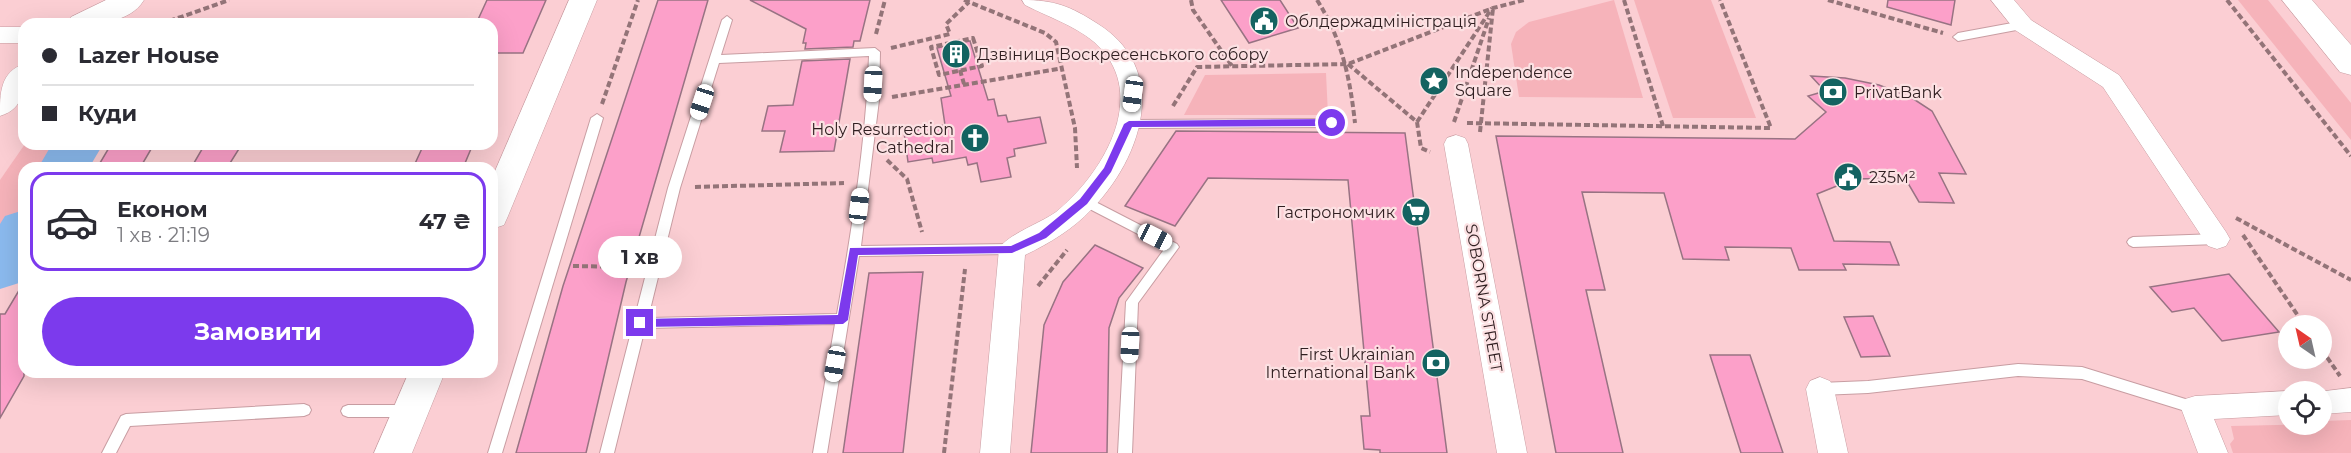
<!DOCTYPE html>
<html lang="uk">
<head>
<meta charset="utf-8">
<style>
	:root { --surface:#fff; --page:#f7f7f7; --text:#2b2b33; --muted:#7c7c81; --line:#e1e1e2; --accent:#7c3aed }
	body { margin:0; font-family:Montserrat,sans-serif; background:var(--page); color:var(--text); height:100vh; display:flex; flex-direction:column; font-size:22px; white-space:nowrap }
	* { box-sizing:border-box; margin:0 }
	p { font-size:20px; color:var(--muted) }
	.icon { flex:none; width:33px; height:33px; fill:none; stroke:currentColor; stroke-width:2; stroke-linecap:round; stroke-linejoin:round }
	.map { position:relative; flex:1; overflow:hidden }
	.drawer { position:absolute; left:18px; top:162px; width:480px; height:216px; display:flex; flex-direction:column; background:var(--surface); border-radius:18px; box-shadow:0 6px 24px #0002 }
	.drawer>* { flex:none }
	.hud { position:absolute; left:18px; top:18px; width:480px; height:132px; border-radius:18px; box-shadow:0 6px 24px #0002; display:grid; align-content:center; height:132px; padding:0 24px; background:var(--surface) }
	.needle { width:39px; rotate:326deg }
	.tools { position:absolute; left:2278px; top:315px; display:grid; gap:12px }
	.tools a { display:grid; place-items:center; width:54px; height:54px; border-radius:50%; background:var(--surface); box-shadow:0 6px 24px #0002; font-size:30px }
	.end { position:absolute; width:27px; height:27px; margin:-14px; border:8px solid #7c3aed; background:#fff; box-shadow:0 0 0 3px #fff }
	.from { border-radius:50% }
	.bubble { position:absolute; height:42px; border-radius:21px; background:var(--surface); box-shadow:0 6px 24px #0002; font-size:20px; font-weight:700; line-height:42px; text-align:center }
	.car { position:absolute; width:18px; height:36px; margin:-18px -9px; border-radius:8px; box-shadow:0 0 4px 2px #0007; background:linear-gradient(#fff 24%,#345 0 40%,#fff 0 76%,#345 0 86%,#fff 0) }
	.hud b { display:flex; align-items:center; gap:21px; height:57px; font-size:22px }
	.hud b+b { border-top:2px solid var(--line) }
	.hud i { width:15px; height:15px; background:var(--text) }
	ul { padding:10px 0 0; list-style:none }
	li { display:flex; align-items:center; gap:18px; height:99px; margin:0 12px 9px; padding:0 12px; border:3px solid var(--line); border-radius:18px }
	li div { flex:1 }
	li b { display:block; font-size:22px }
	li em { font-style:normal; font-weight:700 }
	li.on { border-color:var(--accent) }
	li>.icon { width:54px; height:54px; stroke-width:1.5 }
	.primary-button { display:flex; gap:12px; margin-top:auto; padding:12px 24px }
	.primary-button a { flex:1; height:69px; border-radius:36px; background:var(--accent); color:#fff; font-size:24px; font-weight:700; line-height:69px; text-align:center }
	.map>svg:first-child { display:block }
	.green { fill:#f6b3ba }
	.lines { fill:none; stroke-linecap:round; stroke-linejoin:round }
	.river { fill:#8bbaee; fill-rule:evenodd }
	.building { fill:#fca0c9; stroke:#987383; stroke-width:1.5 }
	.lane-casing { stroke:#c89da2; stroke-width:2 }
	.street-casing { stroke:#c89da2; stroke-width:1 }
	.secondary-casing { stroke:#c89da2; stroke-width:1 }
	.primary-casing { stroke:#c89da2; stroke-width:1 }
	.path { stroke:#937478; stroke-width:4; stroke-dasharray:6 3; stroke-linecap:butt }
	.lane { fill:#fff; fill-rule:evenodd }
	.street { fill:#fff; fill-rule:evenodd }
	.secondary { fill:#fff; fill-rule:evenodd }
	.primary { fill:#fff; fill-rule:evenodd }
	.route { fill:#7c3aed }
	.labels { text-anchor:middle; dominant-baseline:central; stroke-width:4.5; stroke-linejoin:round; paint-order:stroke }
	.poi-label { font-size:16px; fill:#301f21; stroke:#fce1e3; text-anchor:start }
	.street-label { font-size:16px; fill:#301f21; stroke:#fce1e3 }
</style>
</head>
<body>
<div class="map">
<svg width="2351" height="453" viewBox="0 0 2351 453">
	<rect width="100%" height="100%" fill="#fbced3"/>
	<!-- green -->
	<g class="green">
		<polygon points="1614,0 1643,98 1519,97 1511,44 1516,32 1529,22"/>
		<polygon points="1634,0 1711,0 1756,118 1673,118"/>
		<polygon points="2238,0 2268,0 2351,103 2351,140"/>
		<polygon points="1326,73 1328,115 1184,115 1205,75"/>
		<polygon points="25,144 104,144 87,168 24,168 24,261 8,285 0,282 0,180"/>
		<polygon points="2351,420 2351,453 2233,453 2230,444 2234,439 2231,426 2322,424 2322,421"/>
	</g>
	<g class="lines">
		<!-- river -->
		<g class="river">
			<polygon points="52,144 103,144 89,168 38,168"/>
			<polygon points="24,210 24,275 19,283 0,289 0,224 5,216"/>
		</g>
	</g>
	<!-- building -->
	<g class="building">
		<polygon points="487,0 546,0 523,53 492,53 492,24 476,24"/>
		<polygon points="658,0 708,0 626,282 586,453 516,453 563,286"/>
		<polygon points="750,0 870,0 860,41 854,41 853,47 805,49 806,43 803,43 806,29"/>
		<polygon points="1221,0 1280,0 1298,28 1249,43"/>
		<polygon points="1888,0 1955,0 1951,25 1887,7"/>
		<polygon points="970,41 988,100 994,99 998,116 1006,115 1008,122 1040,117 1046,143 1014,149 1015,156 1007,158 1011,177 981,182 977,163 968,165 966,157 933,163 932,158 908,162 904,132 945,125 941,98 951,96 937,48"/>
		<polygon points="850,59 834,151 780,152 785,131 762,131 768,106 793,105 802,61"/>
		<polygon points="1811,76 1845,78 1879,85 1912,98 1932,111 1966,174 1939,173 1954,203 1919,202 1905,178 1854,179 1817,194 1834,241 1890,242 1899,265 1843,264 1846,270 1799,270 1791,248 1725,247 1729,260 1683,259 1664,193 1582,192 1605,290 1586,290 1623,453 1556,453 1496,136 1795,139 1826,112 1808,96 1825,91"/>
		<polygon points="1176,131 1405,133 1447,453 1380,453 1380,450 1364,449 1361,416 1370,416 1348,180 1208,178 1175,226 1125,206"/>
		<polygon points="154,144 140,168 97,168 110,146"/>
		<polygon points="205,144 242,144 227,168 191,168"/>
		<polygon points="424,144 473,144 463,168 413,168"/>
		<polygon points="1095,245 1143,268 1119,298 1109,328 1107,453 1031,453 1044,325 1063,282"/>
		<polygon points="923,272 903,453 843,453 869,273"/>
		<polygon points="2229,274 2279,332 2222,341 2194,308 2172,312 2150,287"/>
		<polygon points="24,282 24,376 0,418 0,314 5,314"/>
		<polygon points="1873,316 1890,356 1861,357 1844,317"/>
		<polygon points="1710,355 1750,355 1783,453 1741,453"/>
	</g>
	<g class="lines">
		<!-- lane casing -->
		<g class="lane-casing">
			<g id="lane">
				<path d="M727,16L732,20L721,55L875,48L880,52L879,100L861,246L1012,244L1016,246L1018,249L1016,252L1012,254L859,256L827,453H813L835,324L645,328L614,453H600L668,188L722,20ZM869,56C866,142 852,229 837,314L648,318L680,188L719,63Z"/>
				<polygon points="2023,21 2028,25 2027,28 1958,41 1953,37 1958,33"/>
				<polygon points="597,114 603,118 502,453 488,453 591,118"/>
				<polygon points="1332,119 1338,123 1332,127 1129,128 1123,124 1129,120"/>
				<polygon points="1084,196 1177,244 1179,247 1138,303 1132,453 1118,453 1126,302 1165,248 1080,204 1078,201 1080,198"/>
				<polygon points="2217,234 2221,236 2223,239 2221,242 2217,244 2133,247 2129,245 2127,242 2129,239 2133,237"/>
				<polygon points="2018,364 2082,367 2195,402 2200,404 2202,408 2200,412 2195,414 2082,379 2018,376 1868,393 1820,395 1815,393 1813,389 1815,385 1820,383 1868,381"/>
				<polygon points="304,404 309,406 311,410 309,414 304,416 130,426 116,453 102,453 121,416 126,414"/>
				<polygon points="348,405 407,405 412,407 414,411 412,415 407,417 348,417 343,415 341,411 343,407"/>
			</g>
		</g>
		<!-- street casing -->
		<g class="street-casing">
			<g id="street">
				<path d="M1022,0C1055,0 1070,6 1098,24C1171,70 1142,157 1092,209C1073,229 1050,243 1025,255L1010,453H980L999,249C1006,235 1041,223 1056,212C1097,179 1144,108 1107,56C1089,30 1052,19 1025,5Z"/>
				<polygon points="1991,0 2014,0 2031,20 2119,75 2226,232 2230,239 2226,246 2217,249 2208,246 2103,87 2015,30"/>
				<rect x="0" y="27" width="24" height="16"/>
				<polygon points="1456,135 1465,138 1468,144 1527,453 1497,453 1444,144 1447,138"/>
				<polygon points="1820,377 1830,381 1834,389 1848,453 1818,453 1806,389 1810,381"/>
				<polygon points="2351,388 2351,412 2322,414 2322,392 2317,392"/>
				<polygon points="2289,391 2289,415 2214,419 2228,453 2198,453 2181,408 2185,399 2195,396"/>
			</g>
		</g>
		<!-- secondary casing -->
		<g class="secondary-casing">
			<g id="secondary">
				<path d="M106,0H144C129,25 92,24 67,24L71,17Z"/>
				<polygon points="569,0 597,0 508,216 504,225 492,229 492,178"/>
				<path d="M24,64C24,87 26,108 0,116C0,93 0,72 24,64Z"/>
				<polygon points="409,372 445,372 412,453 374,453"/>
			</g>
		</g>
		<!-- primary casing -->
		<g class="primary-casing">
			<polygon id="primary" points="2282,0 2312,0 2351,45 2351,75 2340,72"/>
		</g>
		<!-- path -->
		<g class="path">
			<polyline points="964,0 1045,33 1056,42 1075,128 1077,168"/>
			<polyline points="1191,0 1193,10 1232,66"/>
			<path d="M1317,0C1342,39 1350,78 1355,123"/>
			<polyline points="1624,0 1663,126"/>
			<polyline points="1828,0 1943,33"/>
			<polyline points="2227,0 2351,156"/>
			<polyline points="161,24 229,0"/>
			<polyline points="876,34 885,0"/>
			<polygon points="973,38 982,66 939,75 931,47"/>
			<polyline points="891,48 950,34 946,24 969,2"/>
			<polyline points="1348,64 1417,122 1421,148 1430,152"/>
			<polyline points="960,70 964,84"/>
			<polyline points="892,97 1063,68"/>
			<polyline points="602,104 638,0"/>
			<polyline points="1173,106 1197,67 1348,64 1493,8 1524,0"/>
			<polyline points="1417,122 1492,8"/>
			<polyline points="1454,122 1489,18"/>
			<polyline points="1467,123 1771,128 1720,0"/>
			<polyline points="1480,132 1493,8"/>
			<polyline points="887,160 907,179 922,232"/>
			<polyline points="695,187 844,183"/>
			<polyline points="2236,218 2351,280"/>
			<polyline points="2243,235 2305,326"/>
			<polyline points="573,266 635,267"/>
			<polyline points="1038,286 1067,250"/>
			<polyline points="2322,350 2340,376"/>
			<polyline points="944,453 965,269"/>
		</g>
		<!-- lane -->
		<use href="#lane" class="lane"/>
		<!-- street -->
		<use href="#street" class="street"/>
		<!-- secondary -->
		<use href="#secondary" class="secondary"/>
		<!-- primary -->
		<use href="#primary" class="primary"/>
	</g>
	<!-- route -->
	<polygon class="route" points="1332,119 1336,123 1332,126 1132,127 1111,172 1087,204 1046,238 1012,253 858,255 848,320 843,324 640,327 635,323 640,319 838,315 850,248 1011,246 1039,233 1080,199 1104,168 1124,124 1129,121"/>
	<!-- icons -->
	<defs>
		<g id="civic-disc" transform="scale(1.5)"><circle r="9.5" fill="#146361" stroke="#fce1e3"/><path d="M-.6-6.5H3V-4.5H.6V-3L4-1V1h2V6H-6V1h2V-1L-.6-3ZM-1.2 2.5V6h2.4V2.5Z" fill="#fff"/></g>
		<g id="building-disc" transform="scale(1.5)"><circle r="9.5" fill="#146361" stroke="#fce1e3"/><path d="M-4-6H4V6H1V3H-1V6H-4ZM-2.5-4.3h1.7v1.8h-1.7ZM.8-4.3h1.7v1.8H.8ZM-2.5-1h1.7V.8h-1.7ZM.8-1h1.7V.8H.8Z" fill="#fff"/></g>
		<g id="sight-disc" transform="scale(1.5)"><circle r="9.5" fill="#146361" stroke="#fce1e3"/><path d="M0-6L1.8-2.2L6-1.7L2.9 1.2L3.7 5.4L0 3.3L-3.7 5.4L-2.9 1.2L-6-1.7L-1.8-2.2Z" fill="#fff"/></g>
		<g id="bank-disc" transform="scale(1.5)"><circle r="9.5" fill="#146361" stroke="#fce1e3"/><path d="M-6-4H6V4H-6ZM0-2.3a2.3 2.3 0 1 0 0 4.6a2.3 2.3 0 1 0 0-4.6Z" fill="#fff"/></g>
		<g id="church-disc" transform="scale(1.5)"><circle r="9.5" fill="#146361" stroke="#fce1e3"/><path d="M-1.2-6h2.4v3.5h3.3v2.4h-3.3V6h-2.4V-.1h-3.3v-2.4h3.3Z" fill="#fff"/></g>
		<g id="supermarket-disc" transform="scale(1.5)"><circle r="9.5" fill="#146361" stroke="#fce1e3"/><path d="M-6-5.5h2.5l.6 2H6L4.5 2H-2.5L-4.4-4H-6ZM-1.5 3.2a1.3 1.3 0 1 0 .1 0ZM3 3.2a1.3 1.3 0 1 0 .1 0Z" fill="#fff"/></g>
	</defs>
	<g fill-rule="evenodd">
		<use href="#civic-disc" x="1264" y="21"/>
		<use href="#building-disc" x="956" y="54"/>
		<use href="#sight-disc" x="1434" y="81"/>
		<use href="#bank-disc" x="1833" y="92"/>
		<use href="#church-disc" x="975" y="138"/>
		<use href="#civic-disc" x="1848" y="177"/>
		<use href="#supermarket-disc" x="1416" y="212"/>
		<use href="#bank-disc" x="1436" y="363"/>
	</g>
	<g class="labels">
		<!-- poi labels -->
		<g class="poi-label">
			<text x="1285" y="21">Облдержадміністрація</text>
			<text x="977" y="54">Дзвіниця Воскресенського собору</text>
			<text x="1455" y="72">Independence<tspan x="1455" dy="18">Square</tspan></text>
			<text x="1854" y="92">PrivatBank</text>
			<text x="954" y="129" text-anchor="end">Holy Resurrection<tspan x="954" dy="18">Cathedral</tspan></text>
			<text x="1869" y="177">235м²</text>
			<text x="1395" y="212" text-anchor="end">Гастрономчик</text>
			<text x="1415" y="354" text-anchor="end">First Ukrainian<tspan x="1415" dy="18">International Bank</tspan></text>
		</g>
		<!-- street labels -->
		<g class="street-label">
			<text transform="translate(1484 298) rotate(80)">SOBORNA STREET</text>
		</g>
	</g>
</svg>
<div class="tools">
<a><svg class="needle" viewBox="-14 -14 28 28"><path d="M0-13l5 13h-10z" fill="#e53935"/><path d="M0 13l5-13h-10z" fill="#7c7c81"/></svg></a>
<a><svg class="icon" aria-label="locate" viewBox="0 0 24 24"><circle cx="12" cy="12" r="6"/><path d="M12 2v4M12 18v4M2 12h4M18 12h4"/></svg></a>
</div>
<i class="end from" style="left:1332px;top:123px"></i>
<i class="end" style="left:640px;top:323px"></i>
<div class="bubble" style="left:598px;top:236px;width:84px">1 хв</div>
<i class="car" style="left:873px;top:84px;rotate:183deg"></i>
<i class="car" style="left:1133px;top:94px;rotate:188deg"></i>
<i class="car" style="left:702px;top:102px;rotate:198deg"></i>
<i class="car" style="left:859px;top:206px;rotate:7deg"></i>
<i class="car" style="left:1155px;top:237px;rotate:117deg"></i>
<i class="car" style="left:1130px;top:345px;rotate:183deg"></i>
<i class="car" style="left:835px;top:364px;rotate:190deg"></i>
<div class="hud">
<b><i class="from"></i>Lazer House</b>
<b><i></i>Куди</b>
</div>
<section class="drawer">
<ul>
<li class="on"><svg class="icon" aria-label="car" viewBox="0 0 24 24"><path d="M5 17H2v-5l4-1 3-4h7l3 4 3 1v5h-3M9 17h6M6 11h13"/><circle cx="7" cy="17" r="2"/><circle cx="17" cy="17" r="2"/></svg><div><b>Економ</b><p>1 хв · 21:19</p></div><em>47 ₴</em></li>
</ul>
<div class="primary-button"><a>Замовити</a></div>
</section>
</div>
</body>
</html>
